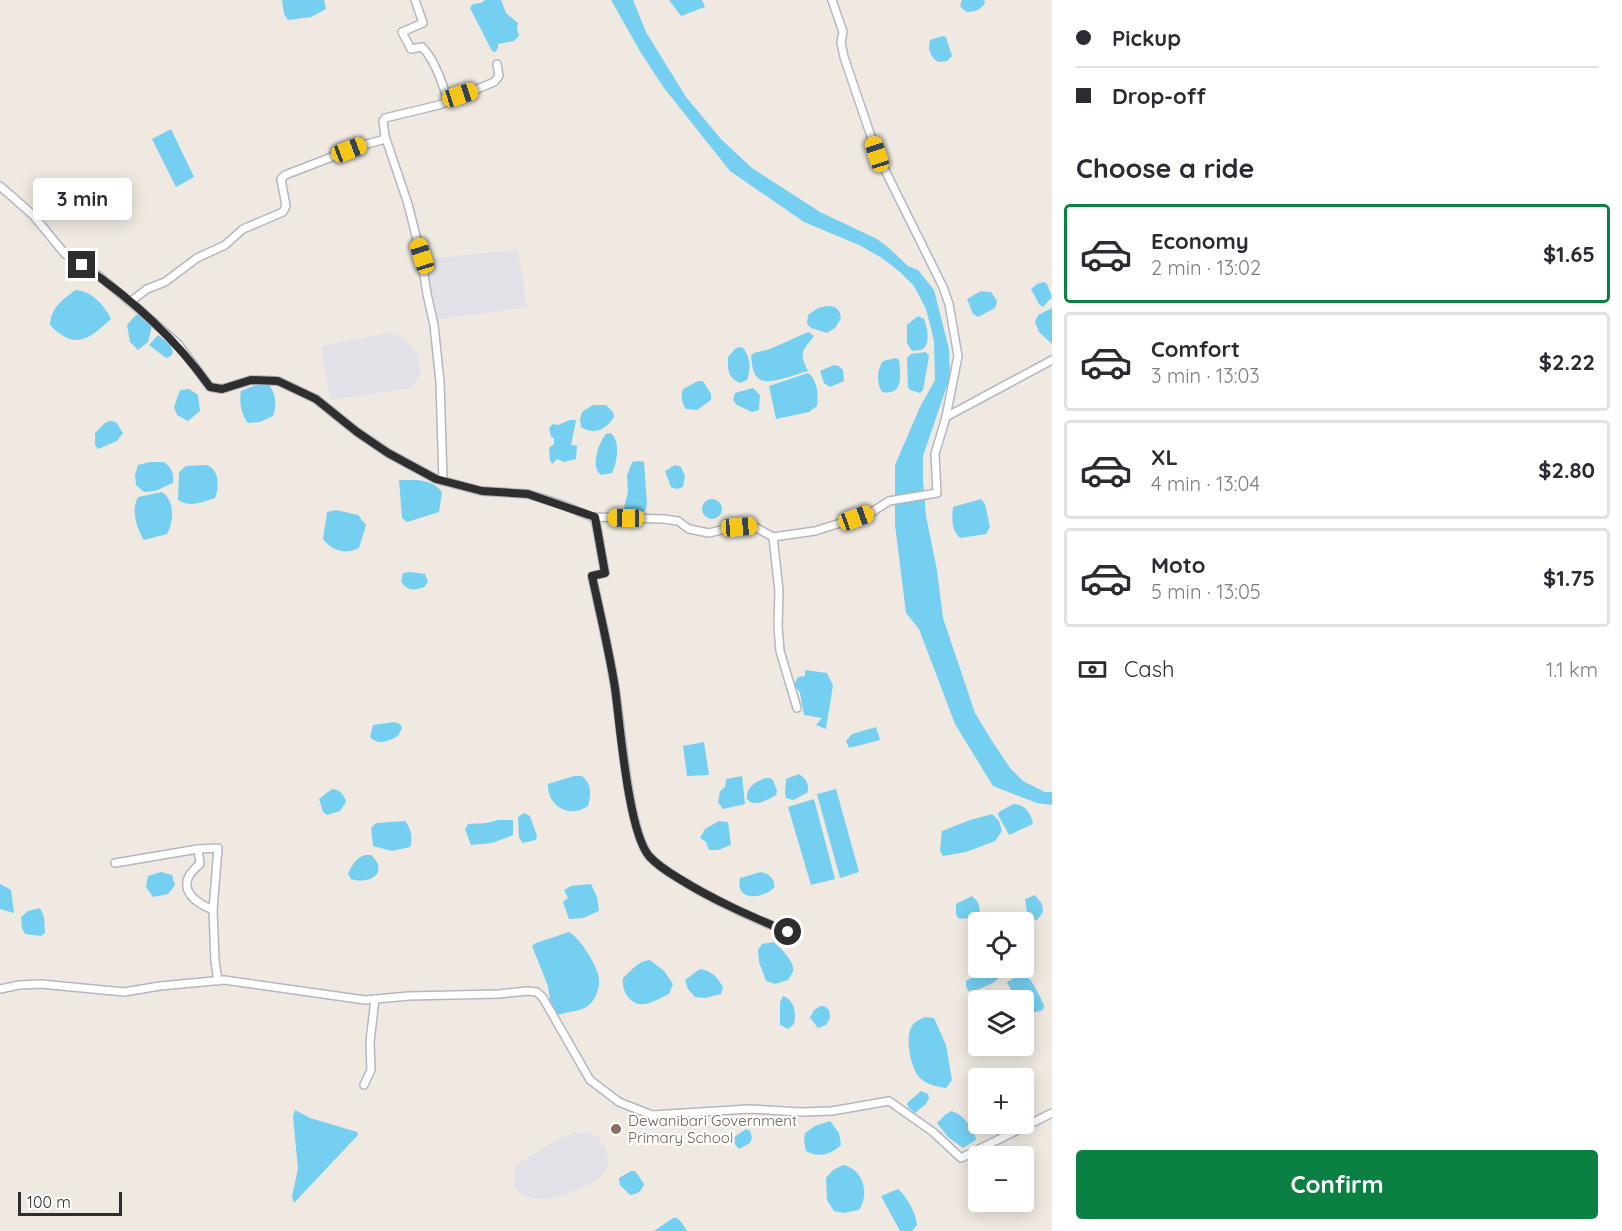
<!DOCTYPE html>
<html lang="en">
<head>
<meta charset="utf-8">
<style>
	:root { --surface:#fff; --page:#f7f7f7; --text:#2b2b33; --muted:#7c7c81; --line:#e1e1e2; --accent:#0b8043 }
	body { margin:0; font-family:Quicksand,sans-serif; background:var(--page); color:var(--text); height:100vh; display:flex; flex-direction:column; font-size:22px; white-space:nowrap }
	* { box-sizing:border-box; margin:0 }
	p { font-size:20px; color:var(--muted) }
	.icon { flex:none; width:33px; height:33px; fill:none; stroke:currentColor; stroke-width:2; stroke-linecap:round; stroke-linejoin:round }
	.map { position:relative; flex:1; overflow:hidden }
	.sheet { display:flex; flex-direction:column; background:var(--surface); width:570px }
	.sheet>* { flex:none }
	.guide { display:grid; align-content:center; height:132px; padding:0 24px; background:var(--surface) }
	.controls { position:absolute; left:968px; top:912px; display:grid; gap:12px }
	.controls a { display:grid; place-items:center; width:66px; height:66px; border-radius:6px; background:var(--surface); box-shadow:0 3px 15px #0003; font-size:30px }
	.scale { position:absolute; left:18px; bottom:15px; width:104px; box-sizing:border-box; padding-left:6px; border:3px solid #2e2e2e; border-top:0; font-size:16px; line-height:21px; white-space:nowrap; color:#2e2e2e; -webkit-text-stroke:4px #fff; paint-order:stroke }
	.end { position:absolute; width:27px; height:27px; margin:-14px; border:8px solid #2e2e2e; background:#fff; box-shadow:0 0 0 3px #fff }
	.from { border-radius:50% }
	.bubble { position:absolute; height:42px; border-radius:6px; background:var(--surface); box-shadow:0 3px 15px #0003; font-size:20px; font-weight:700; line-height:42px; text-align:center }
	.car { position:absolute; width:18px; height:36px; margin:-18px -9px; border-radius:8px; box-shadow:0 0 4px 2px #0007; background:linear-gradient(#f5c518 24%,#345 0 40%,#f5c518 0 76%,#345 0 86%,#f5c518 0) }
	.guide b { display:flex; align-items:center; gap:21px; height:57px; font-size:22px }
	.guide b+b { border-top:2px solid var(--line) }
	.guide i { width:15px; height:15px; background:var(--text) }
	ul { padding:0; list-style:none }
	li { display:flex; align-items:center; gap:18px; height:99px; margin:0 12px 9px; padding:0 12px; border:3px solid var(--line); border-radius:6px }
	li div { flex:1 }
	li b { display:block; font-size:22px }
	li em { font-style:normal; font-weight:700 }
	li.current { border-color:var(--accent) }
	li>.icon { width:54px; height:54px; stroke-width:1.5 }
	h2 { padding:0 24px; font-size:27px; line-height:72px }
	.pay { display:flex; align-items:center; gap:15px; height:66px; padding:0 24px; font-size:22px }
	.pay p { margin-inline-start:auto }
	.primary-button { display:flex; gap:12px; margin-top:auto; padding:12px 24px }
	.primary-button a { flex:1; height:69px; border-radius:6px; background:var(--accent); color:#fff; font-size:24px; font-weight:700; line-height:69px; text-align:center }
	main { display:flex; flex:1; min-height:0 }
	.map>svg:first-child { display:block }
	.industrial { fill:#e3e1e8 }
	.water { fill:#75cff0 }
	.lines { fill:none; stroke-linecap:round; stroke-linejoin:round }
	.street-casing { stroke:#b4b7c1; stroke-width:10 }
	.street { stroke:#fff; stroke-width:7 }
	.route { stroke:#2e2e2e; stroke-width:8 }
	.education-dot { fill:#8d6e63; stroke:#fff; stroke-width:2 }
	.labels { text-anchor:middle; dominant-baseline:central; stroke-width:4.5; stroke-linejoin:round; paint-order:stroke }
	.education-label { font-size:15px; fill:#785e54; stroke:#fff; text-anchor:start }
</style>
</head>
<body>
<main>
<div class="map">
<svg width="1052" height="1231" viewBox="0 0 1052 1231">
	<rect width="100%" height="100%" fill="#efe9e1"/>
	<!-- industrial -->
	<g class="industrial">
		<polygon points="518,250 527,307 435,320 427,289 425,259"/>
		<polygon points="389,333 403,337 419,356 420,375 412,388 330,400 321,346"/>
		<polygon points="576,1132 591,1134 599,1138 607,1152 609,1164 601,1176 590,1184 560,1196 547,1199 534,1199 519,1193 514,1186 516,1165 555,1141"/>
	</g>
	<!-- water -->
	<g class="water">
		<polygon points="282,0 324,0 326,9 311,17 288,20 284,14"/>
		<polygon points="485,0 501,0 506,13 518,23 517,29 519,36 514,41 498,44 498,48 495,52 492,51 470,8 473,4 481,3"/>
		<polygon points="611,0 633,0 646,32 686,97 721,139 752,168 820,212 877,239 889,248 908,266 918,270 934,290 949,349 950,377 923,456 923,479 926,516 937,570 943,618 975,713 992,741 1010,768 1023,781 1045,792 1052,792 1052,805 1037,803 993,786 955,724 919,629 906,613 895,525 895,465 920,407 935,380 934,342 931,328 926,309 914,286 900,272 882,258 859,245 804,222 730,171 664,88 641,53"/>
		<polygon points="669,0 702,0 705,7 681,16"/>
		<path d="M962,0H984L985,3C981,10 974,12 966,12L960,6Z"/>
		<path d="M943,36L946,37L952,56L947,61L938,62C929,55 928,50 930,40Z"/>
		<polygon points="171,129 194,177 176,187 152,139"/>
		<polygon points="1044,282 1047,284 1052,297 1043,307 1039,304 1031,289 1037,284"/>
		<path d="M75,290C91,290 105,306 111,319C89,339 75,351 50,325C51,307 62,301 75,290Z"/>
		<polygon points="981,291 991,292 997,301 995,308 978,317 973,314 967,299"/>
		<path d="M827,306C837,306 839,309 841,318L836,327L827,333L811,328L807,324L808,315L818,308Z"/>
		<polygon points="1052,308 1052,344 1039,332 1035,322 1038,315"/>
		<polygon points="136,315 141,315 152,326 148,342 138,350 130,342 127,325"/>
		<path d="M918,316L924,319C927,327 931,343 923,349C920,351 916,350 912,351L907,343V325Z"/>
		<path d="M808,332L814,336C803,351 798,351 808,371C796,374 766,387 758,378C752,373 752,362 751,356L754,353L770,349Z"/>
		<polygon points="158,335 170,344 173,352 171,356 166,358 149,345"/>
		<path d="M742,347C751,356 751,369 747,380L740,383C727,377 728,370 728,357L736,348Z"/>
		<polygon points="926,352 929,356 923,390 920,393 910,390 908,387 907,358 911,354"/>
		<path d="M896,358L899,360C901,376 903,396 882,392C876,383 877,369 883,361Z"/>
		<polygon points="834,365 839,366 843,370 844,381 830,387 824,383 820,371"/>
		<path d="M808,373C817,379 819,396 817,406L809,412L776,419L769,386Z"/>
		<path d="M698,381H703L711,394V400L697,410L686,409C681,402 681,397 683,389Z"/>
		<path d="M261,383L268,384C276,393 277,405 273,416L260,422L248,423C241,415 239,401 241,391Z"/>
		<polygon points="753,388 760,395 759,410 752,412 737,405 733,400 735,393"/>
		<polygon points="189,389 198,395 200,411 188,421 177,415 174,407 180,390"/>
		<path d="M593,405H606L613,412L614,417C607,429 594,436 581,427L580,420L582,412Z"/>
		<polygon points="570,420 576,420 571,445 577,446 576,459 564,462 557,459 552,464 550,460 549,448 554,444 554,438 551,437 549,428 553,424 558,425"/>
		<polygon points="110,421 116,422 123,433 117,441 98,449 95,445 95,433 105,423"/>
		<path d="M611,433C621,443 617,461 612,473L601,475C590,467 598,444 606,434Z"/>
		<polygon points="640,461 644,462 647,504 645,511 637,514 623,512 628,492 627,476 632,462"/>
		<path d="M150,462H164C172,468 174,474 173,483L155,491L144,492L136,485L135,475L138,465Z"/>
		<path d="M206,465C219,468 220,487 215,498C203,502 190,508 178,500L179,472L186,466Z"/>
		<polygon points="675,465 681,467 685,476 683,487 677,489 671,487 665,471"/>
		<path d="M399,480C416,480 431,478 442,492L439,512L407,522L402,518Z"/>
		<path d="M162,492C175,501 174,521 167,534L144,540C136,528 131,509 138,497Z"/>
		<path d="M981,499L985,504L990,527L986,534L960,538C951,529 952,520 953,507Z"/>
		<circle cx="712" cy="509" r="10"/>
		<path d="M336,510L358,515L366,525L359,548C346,555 332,551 323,539L327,512Z"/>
		<path d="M410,572L425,574L428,582L424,587C414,591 407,591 401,581L403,573Z"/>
		<polygon points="805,670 827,673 833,685 826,729 816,725 822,718 804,715 800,693 794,684 798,677 805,676"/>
		<path d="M394,722L400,724L402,728L398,736C389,741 378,746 370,737L373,725Z"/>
		<polygon points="876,727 880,740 849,748 846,741 852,734"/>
		<polygon points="704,742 709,775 687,776 683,746"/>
		<path d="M799,774C806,779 810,784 807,793L793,800L786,798L785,793L786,779Z"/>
		<path d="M574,776H582C592,784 591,795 588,806C569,819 547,806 548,784Z"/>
		<polygon points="742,776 745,804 723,809 718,802 720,791 725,787 726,779"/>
		<path d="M765,778H770L773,780L777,791L776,795C767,800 754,808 747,799C746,787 755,782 765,778Z"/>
		<path d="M332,789C340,790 344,794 346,802L340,811L327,815L323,812L319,799Z"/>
		<polygon points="836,789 859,872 840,878 817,794"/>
		<polygon points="814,799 835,879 811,885 788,807"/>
		<path d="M1013,804C1025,804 1031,813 1033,824L1009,835L998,815L999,812Z"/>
		<polygon points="524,813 530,816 537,836 536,840 523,843 519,838 518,817"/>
		<polygon points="992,814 999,821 1002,831 995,841 966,852 943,856 940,851 942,831 970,820"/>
		<polygon points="498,820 513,820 513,835 492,843 471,845 465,829 468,824 487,823"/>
		<path d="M405,821C411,827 413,839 410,847L392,851L373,846L371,828L376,823Z"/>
		<polygon points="719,821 728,822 731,845 718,850 709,850 706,842 700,838 705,829"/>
		<path d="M365,855H371C390,873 369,885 351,879L348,874C351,866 357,857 365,855Z"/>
		<polygon points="161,872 172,875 175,885 168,894 153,897 146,887 148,876"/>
		<path d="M761,872C768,873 776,879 774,888C762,899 735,902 740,878Z"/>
		<polygon points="0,884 11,890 14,913 0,909"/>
		<polygon points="591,884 597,897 599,911 583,918 569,919 563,902 568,898 564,890 571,886"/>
		<polygon points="1035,895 1042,904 1043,912 1037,920 1032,919 1027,912 1025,899"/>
		<path d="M972,896L978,902L980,911C973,917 968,920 958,918L956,914V904Z"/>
		<polygon points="40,908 44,917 45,933 41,936 25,934 22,928 21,917 28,911"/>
		<path d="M569,932C580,938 598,966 599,979C600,987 596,999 589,1005C583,1011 566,1012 558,1015L550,1000L548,986L532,946L536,943Z"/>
		<path d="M774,942C780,948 795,961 793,971C792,974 790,977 788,980L775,984L766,981L759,962L758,950L762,944Z"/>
		<path d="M650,960L664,971L673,984L669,994C662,997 654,1002 646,1004C631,1007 621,991 623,978C632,970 638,961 650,960Z"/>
		<polygon points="988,968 1005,968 1006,972 993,983 970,993 966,987 966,981"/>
		<path d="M700,969C712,971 717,977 723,987L721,994L705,998L695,997L688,989L685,980Z"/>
		<path d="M1023,974C1034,980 1038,994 1044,1005L1043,1010C1036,1012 1029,1015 1023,1010V1000H1016L1007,982Z"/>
		<path d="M783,996C795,1001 796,1012 794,1024L788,1029L780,1025V1002Z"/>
		<polygon points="821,1006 824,1006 829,1010 830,1018 826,1025 818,1028 810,1018 814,1010"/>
		<path d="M925,1017L934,1018L946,1045L952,1080L946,1088C937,1087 926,1084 920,1078C911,1069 905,1039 911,1028C914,1021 919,1020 925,1017Z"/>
		<polygon points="921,1091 928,1094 929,1098 926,1104 915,1113 908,1107 907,1103"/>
		<polygon points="295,1110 310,1118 357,1132 358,1135 294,1203 292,1196 298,1169 293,1116"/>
		<path d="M951,1111C962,1113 975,1130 976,1140L963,1148L948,1137L937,1123L945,1115Z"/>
		<path d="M830,1121L839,1133L841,1145C830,1155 819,1158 806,1151L804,1141L805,1133L815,1126Z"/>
		<polygon points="746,1129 750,1131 752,1137 750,1143 739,1149 731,1139"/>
		<path d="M843,1165C863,1169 870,1193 859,1210L843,1213L834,1211L827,1200L826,1178L833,1170Z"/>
		<path d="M631,1171H635L644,1184C642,1191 638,1194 630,1195L620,1185L619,1178Z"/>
		<path d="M898,1189C907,1197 916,1213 917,1225L912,1231H900L881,1196Z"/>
		<polygon points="673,1218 677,1218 682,1223 687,1231 654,1231"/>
	</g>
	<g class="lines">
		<!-- street casing -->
		<g class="street-casing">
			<g id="street">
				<path d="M415,0L423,23L402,32L411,49L422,47C435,60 442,83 448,100"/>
				<polyline points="832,0 843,32 841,42 844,57 877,154 943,287 949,304 958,356 946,417"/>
				<polyline points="385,136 408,204 421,256 427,294 434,325 440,382 443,481"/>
				<polyline points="0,186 33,215 65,254 99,276 140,310 178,344 210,387 222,389 251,380 278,381 316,399 357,432 388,453 436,479 481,491 528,494 563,505 592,517 664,519 678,521 689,529 709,533 725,529 753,526 773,537 815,531 869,514 889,501 937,493 935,454 946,417 1052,360"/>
				<polyline points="130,302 147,289 165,282 197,258 225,245 243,229 283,212 286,206 281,179 285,175 363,145 382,140 385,136 383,121 385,118 439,105 494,82 499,76 497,64"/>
				<path d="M595,517L605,573L592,576C600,613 609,650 615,688C621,725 628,830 649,856C657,865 668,872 678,878C713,900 750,917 788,932"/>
				<polyline points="773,537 779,591 778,626 780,651 797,708"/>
				<polyline points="198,849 218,848 213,910"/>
				<path d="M115,863L198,849L200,864C175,884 189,900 213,910L215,961L218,981"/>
				<polyline points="0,989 19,985 41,984 124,992 160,986 224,980 365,1000 409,996 499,994 527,991 537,992 543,998 590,1080 619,1102 652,1115 749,1109 801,1112 832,1111 889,1101 933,1132 961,1158 1052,1113"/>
				<polyline points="364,1085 371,1070 370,1042 375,999"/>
			</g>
		</g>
		<!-- street -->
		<use href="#street" class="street"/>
	</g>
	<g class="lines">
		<!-- route -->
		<path class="route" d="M82,265C131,298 175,338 210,387L222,389L251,380L278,381L316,399L357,432L388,453L436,479L482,491L528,494L595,517L605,573L592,576C600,613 609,650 615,688C620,724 628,831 649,856C657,865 668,872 678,878C713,900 750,916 788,932"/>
	</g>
	<!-- markers -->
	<circle class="education-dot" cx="616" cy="1129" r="6"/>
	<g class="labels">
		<!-- education labels -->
		<g class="education-label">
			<text x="628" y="1120">Dewanibari Government<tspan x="628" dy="17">Primary School</tspan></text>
		</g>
	</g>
</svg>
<div class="controls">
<a><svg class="icon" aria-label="locate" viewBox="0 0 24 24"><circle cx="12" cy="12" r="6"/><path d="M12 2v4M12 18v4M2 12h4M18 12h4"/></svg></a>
<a><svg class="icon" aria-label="layers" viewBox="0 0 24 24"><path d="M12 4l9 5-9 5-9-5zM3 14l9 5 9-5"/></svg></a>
<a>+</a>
<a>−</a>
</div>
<div class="scale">100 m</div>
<i class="end from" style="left:788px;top:932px"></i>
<i class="end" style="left:82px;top:265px"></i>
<div class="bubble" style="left:33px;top:178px;width:99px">3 min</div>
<i class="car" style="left:460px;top:95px;rotate:72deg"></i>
<i class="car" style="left:349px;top:150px;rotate:69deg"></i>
<i class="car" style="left:877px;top:154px;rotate:342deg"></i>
<i class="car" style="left:422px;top:256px;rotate:343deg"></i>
<i class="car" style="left:626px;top:518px;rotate:271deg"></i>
<i class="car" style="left:856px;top:518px;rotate:70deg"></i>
<i class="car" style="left:739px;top:527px;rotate:86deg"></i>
</div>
<section class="sheet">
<div class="guide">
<b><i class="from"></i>Pickup</b>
<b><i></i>Drop-off</b>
</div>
<h2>Choose a ride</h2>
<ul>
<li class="current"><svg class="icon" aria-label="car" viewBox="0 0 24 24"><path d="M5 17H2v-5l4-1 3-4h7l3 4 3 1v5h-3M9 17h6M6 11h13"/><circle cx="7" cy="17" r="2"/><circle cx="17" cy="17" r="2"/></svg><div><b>Economy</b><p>2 min · 13:02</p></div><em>$1.65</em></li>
<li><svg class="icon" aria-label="car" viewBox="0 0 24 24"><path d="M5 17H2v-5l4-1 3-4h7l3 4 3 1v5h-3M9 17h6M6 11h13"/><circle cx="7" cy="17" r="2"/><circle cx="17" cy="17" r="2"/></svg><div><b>Comfort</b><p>3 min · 13:03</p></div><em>$2.22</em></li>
<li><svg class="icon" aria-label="car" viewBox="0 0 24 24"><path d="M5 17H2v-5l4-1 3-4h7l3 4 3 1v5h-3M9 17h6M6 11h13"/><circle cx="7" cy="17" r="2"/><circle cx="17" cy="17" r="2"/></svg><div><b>XL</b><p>4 min · 13:04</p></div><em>$2.80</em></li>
<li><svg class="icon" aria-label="car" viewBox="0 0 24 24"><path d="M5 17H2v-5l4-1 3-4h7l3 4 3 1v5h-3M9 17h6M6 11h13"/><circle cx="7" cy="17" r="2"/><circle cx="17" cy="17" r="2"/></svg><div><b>Moto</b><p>5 min · 13:05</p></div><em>$1.75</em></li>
</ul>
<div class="pay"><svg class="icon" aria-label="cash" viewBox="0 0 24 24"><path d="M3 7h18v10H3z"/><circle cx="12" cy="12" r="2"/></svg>Cash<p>1.1 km</p></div>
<div class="primary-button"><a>Confirm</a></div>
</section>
</main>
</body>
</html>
